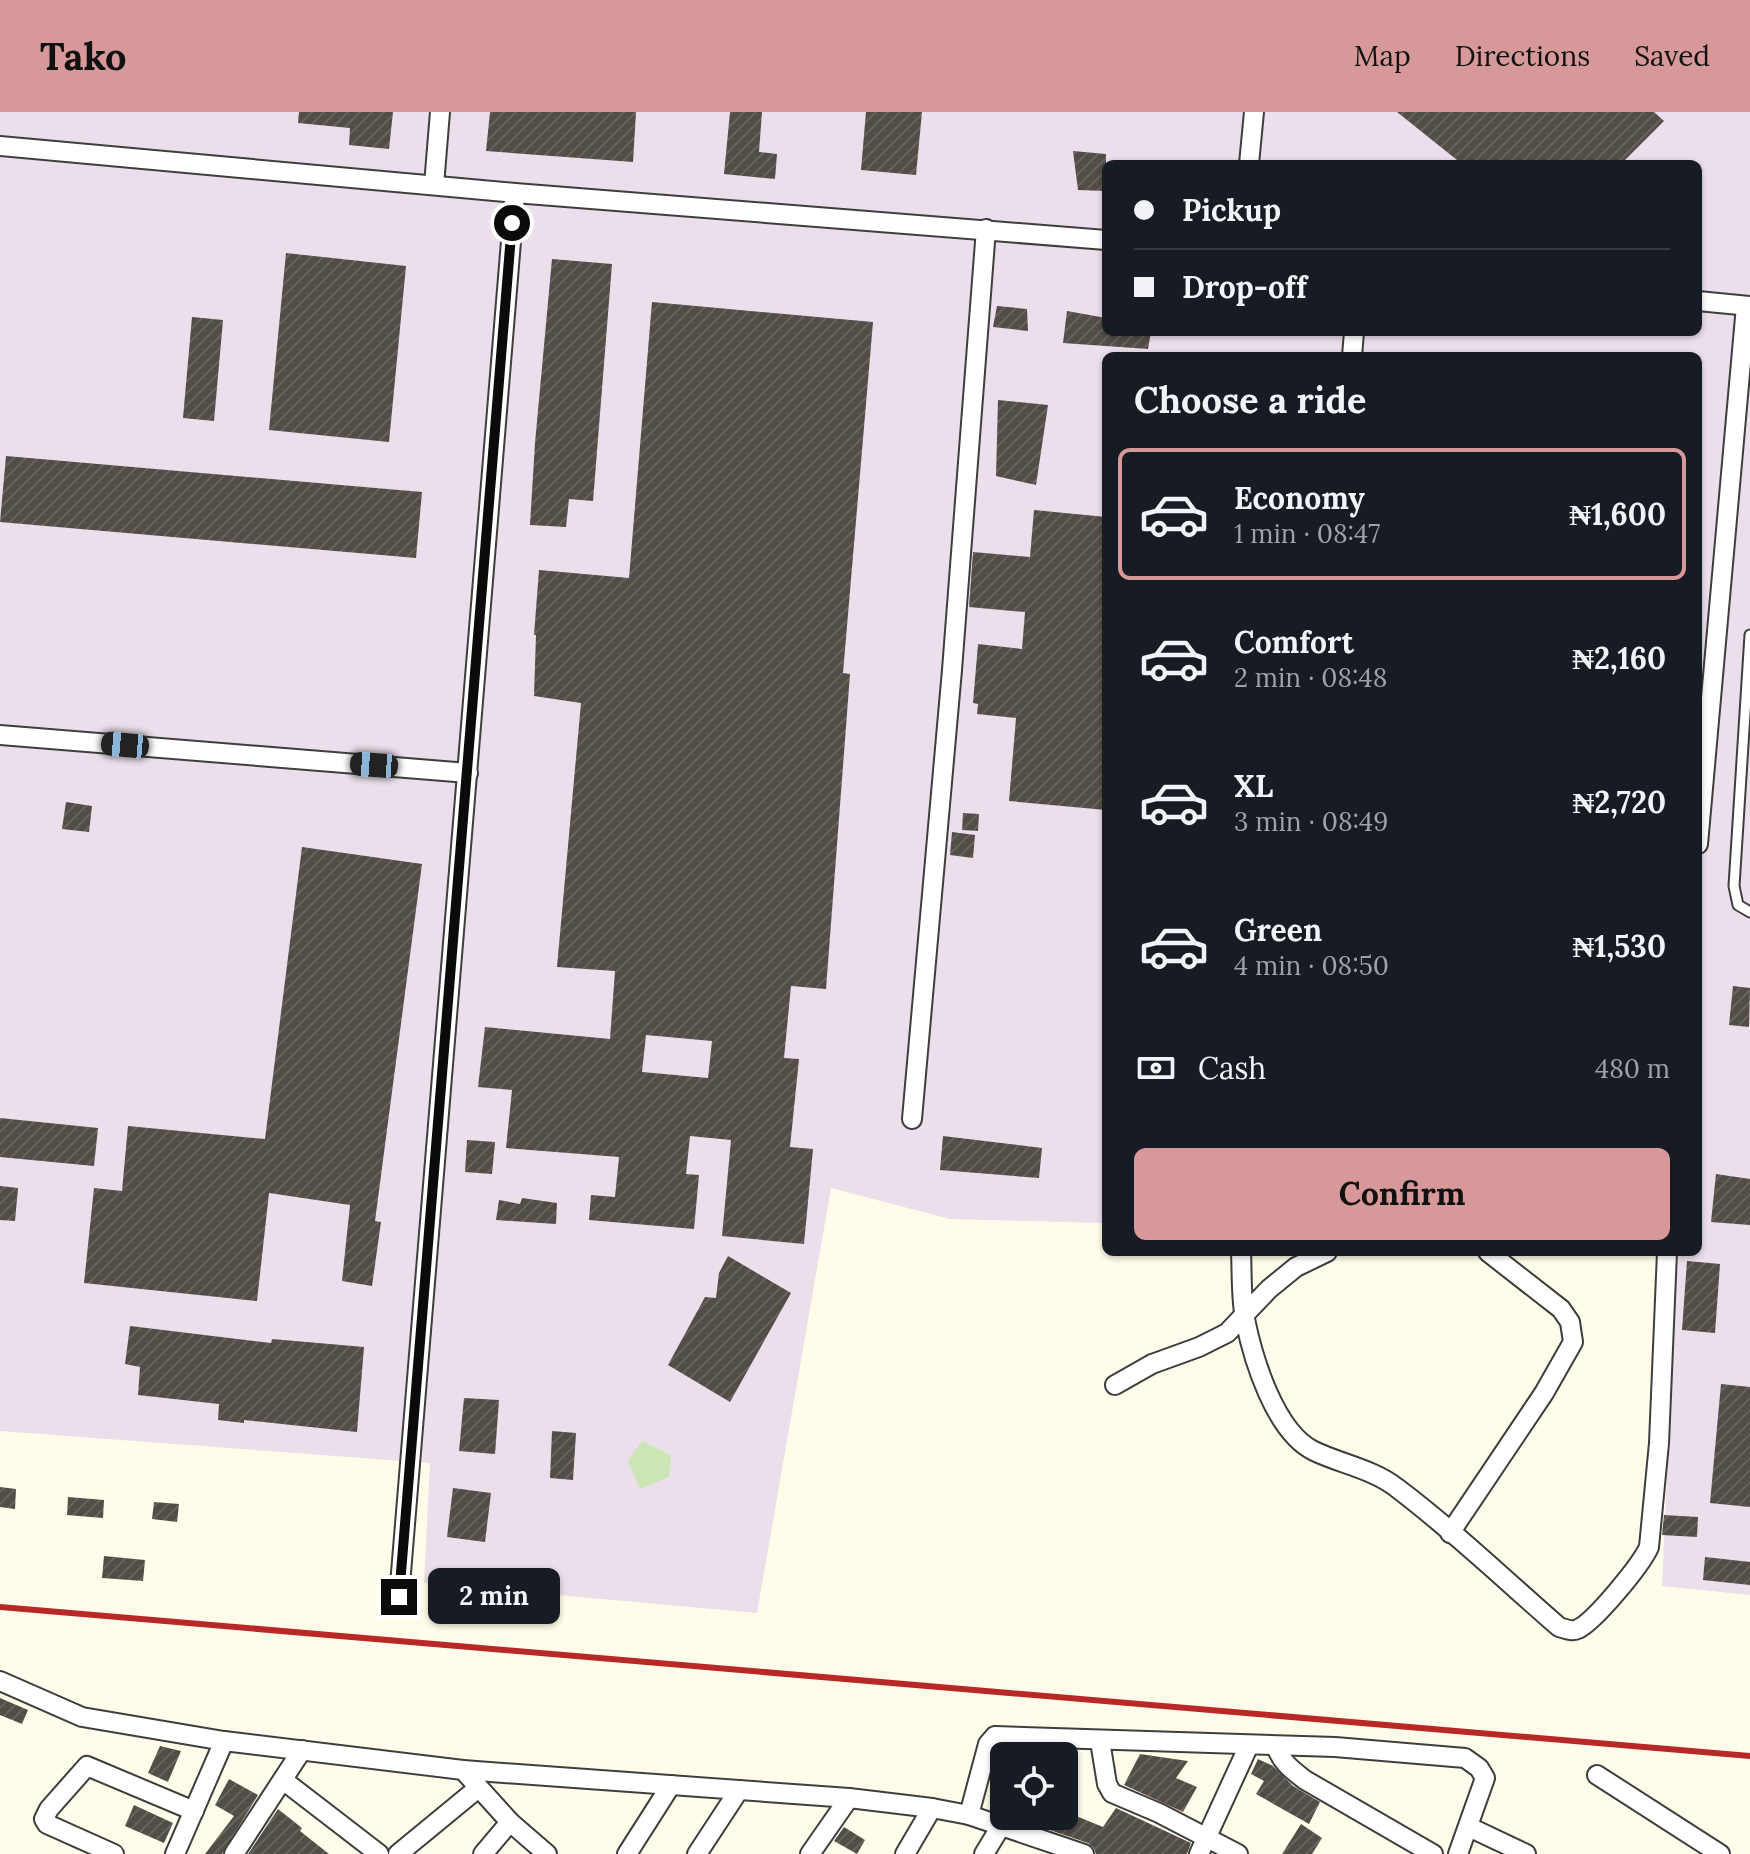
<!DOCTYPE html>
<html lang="en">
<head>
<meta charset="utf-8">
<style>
	:root { --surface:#171b24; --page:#242831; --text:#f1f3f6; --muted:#9ea1a6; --line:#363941; --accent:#d79899 }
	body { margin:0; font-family:Lora,serif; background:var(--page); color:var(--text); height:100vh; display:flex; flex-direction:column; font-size:30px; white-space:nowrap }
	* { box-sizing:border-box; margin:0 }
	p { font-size:26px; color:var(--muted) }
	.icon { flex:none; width:44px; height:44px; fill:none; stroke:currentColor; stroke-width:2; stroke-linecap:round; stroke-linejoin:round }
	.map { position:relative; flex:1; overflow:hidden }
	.panel { position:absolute; left:1102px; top:240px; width:600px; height:904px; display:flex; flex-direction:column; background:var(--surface); border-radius:12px; box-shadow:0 2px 6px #0004 }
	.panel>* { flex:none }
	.hud { position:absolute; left:1102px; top:48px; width:600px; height:176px; border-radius:12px; box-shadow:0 2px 6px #0004; display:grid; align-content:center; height:176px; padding:0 32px; background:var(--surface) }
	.tools { position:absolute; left:990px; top:1630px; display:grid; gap:16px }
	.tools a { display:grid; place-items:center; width:88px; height:88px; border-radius:12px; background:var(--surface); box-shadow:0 2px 6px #0004; font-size:40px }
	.end { position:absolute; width:36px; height:36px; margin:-18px; border:10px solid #0b0b0b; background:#fff; box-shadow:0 0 0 4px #fff }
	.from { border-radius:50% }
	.bubble { position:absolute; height:56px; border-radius:12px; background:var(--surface); box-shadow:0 2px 6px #0004; font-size:26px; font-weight:700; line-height:56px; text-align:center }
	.car { position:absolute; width:24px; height:48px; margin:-24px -12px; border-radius:10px; box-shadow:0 0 6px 2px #0007; background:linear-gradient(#222 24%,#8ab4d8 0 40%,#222 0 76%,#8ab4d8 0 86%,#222 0) }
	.hud b { display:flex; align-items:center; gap:28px; height:76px; font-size:30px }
	.hud b+b { border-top:2px solid var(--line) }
	.hud i { width:20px; height:20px; background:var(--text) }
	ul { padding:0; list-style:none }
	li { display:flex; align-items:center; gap:24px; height:132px; margin:0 16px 12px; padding:0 16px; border:4px solid transparent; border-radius:12px }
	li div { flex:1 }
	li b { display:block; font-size:30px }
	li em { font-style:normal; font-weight:700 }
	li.on { border-color:var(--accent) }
	li>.icon { width:72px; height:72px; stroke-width:1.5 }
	h2 { padding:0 32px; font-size:36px; line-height:96px }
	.pay { display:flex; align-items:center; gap:20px; height:88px; padding:0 32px; font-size:30px }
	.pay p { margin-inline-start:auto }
	.primary-button { display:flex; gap:16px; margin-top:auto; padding:16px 32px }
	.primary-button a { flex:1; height:92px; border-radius:12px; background:var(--accent); color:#111; font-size:32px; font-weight:700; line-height:92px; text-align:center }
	header { display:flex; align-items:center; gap:48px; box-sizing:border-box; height:112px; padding:0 40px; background:var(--accent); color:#111 }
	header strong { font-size:38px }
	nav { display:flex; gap:44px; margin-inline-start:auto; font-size:28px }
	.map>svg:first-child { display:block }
	.industrial { fill:#eadfea; fill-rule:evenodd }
	.green { fill:#cce7b5 }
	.building { fill:url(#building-hatch); fill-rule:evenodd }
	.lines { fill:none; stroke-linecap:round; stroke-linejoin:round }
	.service-casing { stroke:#3e3e3e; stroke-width:13 }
	.minor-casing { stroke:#3e3e3e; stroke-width:22 }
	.service { stroke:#fff; stroke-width:9 }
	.minor { stroke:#fff; stroke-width:18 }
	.rail { stroke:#b72827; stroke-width:6 }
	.route { stroke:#0b0b0b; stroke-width:10 }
</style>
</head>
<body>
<header>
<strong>Tako</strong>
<nav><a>Map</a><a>Directions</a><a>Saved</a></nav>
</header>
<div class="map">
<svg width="1750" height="1742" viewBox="0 0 1750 1742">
	<defs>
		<pattern id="building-hatch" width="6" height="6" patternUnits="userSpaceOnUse" patternTransform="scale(2)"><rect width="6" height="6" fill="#534d48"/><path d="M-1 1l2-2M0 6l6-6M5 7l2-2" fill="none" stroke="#67625e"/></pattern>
	</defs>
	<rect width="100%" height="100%" fill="#fffcea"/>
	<!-- industrial -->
	<path class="industrial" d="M0,0H1750V1483L1662,1474L1677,1140H1698V244H1106V1111L950,1107L831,1076L757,1501L424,1471L430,1351L0,1319ZM1106,52H1698V220H1106Z"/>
	<!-- green -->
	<polygon class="green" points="642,1329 671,1343 669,1365 640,1377 628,1349"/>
	<!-- building -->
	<g class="building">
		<polygon points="299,0 393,0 389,37 349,33 350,16 298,11"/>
		<polygon points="490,0 636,0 633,50 486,39"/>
		<polygon points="730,0 762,0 759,40 777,42 775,67 724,62"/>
		<polygon points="866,0 922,0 916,63 861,58"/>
		<polygon points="1397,0 1654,0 1664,9 1621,52 1462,52"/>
		<polygon points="1073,39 1106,42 1106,79 1078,78"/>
		<polygon points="286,141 406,154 389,330 269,318"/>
		<polygon points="552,147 612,152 593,389 569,387 566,415 530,413 535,331"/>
		<path d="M652,190L873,210L843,561L850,562L826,877L791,874L784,946L799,947L790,1035L813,1037L804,1132L722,1124L731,1028L690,1024L686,1062L699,1063L694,1117L589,1108L591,1083L615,1085L619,1045L506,1036L512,978L478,975L485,915L610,927L615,859L557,855L581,591L534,584L536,523H534L539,458L629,466ZM646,923L712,929L708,966L642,960Z"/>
		<polygon points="997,194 1027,197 1028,219 993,215"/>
		<polygon points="1067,199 1106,206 1106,220 1151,220 1148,237 1063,231"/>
		<polygon points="192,205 223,208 214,309 183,306"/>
		<polygon points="998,288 1048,293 1036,373 996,364"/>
		<polygon points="6,344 422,380 416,446 0,410"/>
		<polygon points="1034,398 1106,405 1106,698 1009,689 1016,606 977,602 978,592 973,591 978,532 1022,537 1025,500 969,495 973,440 1030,445"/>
		<polygon points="66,690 92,694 89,720 62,717"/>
		<polygon points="963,701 979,702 978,719 962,718"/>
		<polygon points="952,720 975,723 973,746 950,743"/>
		<polygon points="302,735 422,752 375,1109 381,1110 372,1174 342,1169 350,1093 269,1081 257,1189 84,1171 94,1076 122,1079 128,1014 265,1027"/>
		<polygon points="1733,874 1750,876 1749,915 1729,913"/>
		<polygon points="0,1006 98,1016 94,1054 0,1045"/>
		<polygon points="943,1024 1042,1036 1039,1066 940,1058"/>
		<polygon points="467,1028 495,1030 492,1062 465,1060"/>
		<polygon points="1716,1062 1750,1067 1750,1113 1711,1110"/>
		<polygon points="0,1074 18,1076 15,1109 0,1108"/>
		<polygon points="522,1086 557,1091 556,1112 496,1108 499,1088 520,1092"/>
		<polygon points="728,1144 791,1181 730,1290 668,1253 705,1185 716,1186 719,1161"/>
		<polygon points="1687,1149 1720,1152 1715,1221 1682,1218"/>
		<polygon points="130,1214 271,1231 272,1227 364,1235 357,1320 244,1308 244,1311 218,1308 219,1292 138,1283 140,1255 125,1252"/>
		<polygon points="1721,1272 1750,1275 1750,1395 1710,1391"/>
		<polygon points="464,1286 499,1288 495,1342 459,1339"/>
		<polygon points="552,1319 576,1321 573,1368 550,1366"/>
		<polygon points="0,1375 16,1377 15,1397 0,1395"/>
		<polygon points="453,1376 491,1381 485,1430 447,1425"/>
		<polygon points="68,1385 104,1388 103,1406 67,1403"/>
		<polygon points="154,1390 179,1392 177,1410 152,1407"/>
		<polygon points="1664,1403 1698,1405 1697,1425 1662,1423"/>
		<polygon points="104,1444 145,1448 143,1469 102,1466"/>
		<polygon points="1705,1445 1750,1450 1750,1473 1703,1468"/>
		<polygon points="0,1586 28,1598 22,1612 0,1603"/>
		<polygon points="160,1634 181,1639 168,1670 148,1661"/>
		<polygon points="1140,1642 1188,1649 1176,1666 1197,1675 1183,1700 1124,1673"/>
		<polygon points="1258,1647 1273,1654 1293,1674 1320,1690 1309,1712 1256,1682 1264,1669 1251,1662"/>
		<polygon points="229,1667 258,1683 222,1742 205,1742 234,1704 215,1693"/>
		<polygon points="134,1693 173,1711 164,1731 125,1714"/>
		<polygon points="1116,1696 1191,1731 1187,1742 1096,1742 1093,1735 1088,1731 1035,1713 1038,1704 1064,1704 1064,1699 1103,1715"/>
		<polygon points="278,1697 302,1716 300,1719 329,1742 248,1742"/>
		<polygon points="1301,1712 1322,1726 1312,1742 1282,1742"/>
		<polygon points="844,1715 865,1728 857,1742 834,1729"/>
	</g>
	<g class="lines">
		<!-- service casing -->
		<g class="service-casing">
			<polyline id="service" points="1750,523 1734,774 1738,793 1750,800"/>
		</g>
		<!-- minor casing -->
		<g class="minor-casing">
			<g id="minor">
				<polyline points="0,34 515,81 1106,128"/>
				<polyline points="1249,52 1254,0"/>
				<polyline points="434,73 440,0"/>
				<polyline points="1698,189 1750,194"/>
				<polyline points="1352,244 1354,220"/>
				<polyline points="0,623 468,661"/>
				<polyline points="1698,732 1746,194"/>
				<polyline points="912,1007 952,558 986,117"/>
				<path d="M1241,1140C1242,1162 1241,1186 1245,1207C1253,1247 1275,1320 1314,1339C1341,1352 1373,1357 1397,1376C1454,1419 1506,1469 1559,1515C1566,1517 1572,1520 1578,1517C1595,1509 1641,1453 1649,1435L1659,1331L1667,1140"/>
				<polyline points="1115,1273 1152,1252 1199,1235 1227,1221 1269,1177 1296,1155 1327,1140"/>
				<polyline points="1450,1421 1544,1281 1573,1230 1570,1210 1561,1197 1488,1140"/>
				<polyline points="399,1485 515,81"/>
				<polyline points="0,1569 82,1605 224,1629 175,1742"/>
				<polyline points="224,1629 463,1658 510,1710 547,1742"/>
				<polyline points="1100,1629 1107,1672 1112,1681 1159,1701 1238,1742"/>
				<path d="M1276,1634C1281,1650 1292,1658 1305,1668L1433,1742"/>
				<polyline points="463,1658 849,1686 932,1696 969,1703 1084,1742"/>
				<polyline points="1597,1663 1720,1742"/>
				<polyline points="283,1668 379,1742"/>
				<polyline points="969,1703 988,1632 995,1624 1335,1635 1465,1646 1479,1656 1485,1666 1458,1742"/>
				<polyline points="1469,1715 1526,1742"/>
				<polyline points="114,1742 47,1712 44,1707 49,1697 87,1654 194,1699"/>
				<polyline points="234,1742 302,1638"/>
				<polyline points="398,1742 477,1677"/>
				<polyline points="483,1742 510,1710"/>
				<polyline points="627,1742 671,1673"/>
				<polyline points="697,1742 739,1678"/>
				<polyline points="810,1742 849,1686"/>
				<polyline points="905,1742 932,1696"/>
				<polyline points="984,1742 1001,1714"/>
				<polyline points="1199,1742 1249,1633"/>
			</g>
		</g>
		<!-- service -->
		<use href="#service" class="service"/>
		<!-- minor -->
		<use href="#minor" class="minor"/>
		<!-- rail -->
		<polyline class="rail" points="0,1495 1750,1644"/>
	</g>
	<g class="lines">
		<!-- route -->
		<polyline class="route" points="399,1485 512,111"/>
	</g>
</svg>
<div class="tools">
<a><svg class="icon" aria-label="locate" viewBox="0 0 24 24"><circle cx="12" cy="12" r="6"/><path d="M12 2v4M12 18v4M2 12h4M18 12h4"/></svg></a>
</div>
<i class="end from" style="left:512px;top:111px"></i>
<i class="end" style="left:399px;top:1485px"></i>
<div class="bubble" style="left:428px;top:1456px;width:132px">2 min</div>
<i class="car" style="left:125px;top:633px;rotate:275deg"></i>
<i class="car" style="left:374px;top:653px;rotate:274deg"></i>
<div class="hud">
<b><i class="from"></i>Pickup</b>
<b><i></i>Drop-off</b>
</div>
<section class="panel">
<h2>Choose a ride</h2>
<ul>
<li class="on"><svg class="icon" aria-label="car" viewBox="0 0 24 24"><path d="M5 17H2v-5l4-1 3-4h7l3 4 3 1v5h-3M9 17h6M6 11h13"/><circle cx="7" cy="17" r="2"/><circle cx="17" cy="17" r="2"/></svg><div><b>Economy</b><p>1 min · 08:47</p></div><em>₦1,600</em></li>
<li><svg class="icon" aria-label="car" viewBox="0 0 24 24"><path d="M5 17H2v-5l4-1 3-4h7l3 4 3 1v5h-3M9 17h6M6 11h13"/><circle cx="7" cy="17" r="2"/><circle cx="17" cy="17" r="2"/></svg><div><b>Comfort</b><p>2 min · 08:48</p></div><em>₦2,160</em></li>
<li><svg class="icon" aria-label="car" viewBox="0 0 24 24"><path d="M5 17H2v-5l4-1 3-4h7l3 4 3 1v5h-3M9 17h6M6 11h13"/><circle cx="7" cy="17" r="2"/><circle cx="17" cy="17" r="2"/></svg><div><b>XL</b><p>3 min · 08:49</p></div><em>₦2,720</em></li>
<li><svg class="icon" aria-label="car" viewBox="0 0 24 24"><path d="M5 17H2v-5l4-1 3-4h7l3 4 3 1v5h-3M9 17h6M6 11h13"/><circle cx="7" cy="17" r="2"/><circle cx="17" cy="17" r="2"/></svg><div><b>Green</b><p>4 min · 08:50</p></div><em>₦1,530</em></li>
</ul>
<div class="pay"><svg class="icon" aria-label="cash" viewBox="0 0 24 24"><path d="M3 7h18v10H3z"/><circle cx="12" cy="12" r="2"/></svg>Cash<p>480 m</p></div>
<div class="primary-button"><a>Confirm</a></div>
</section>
</div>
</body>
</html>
